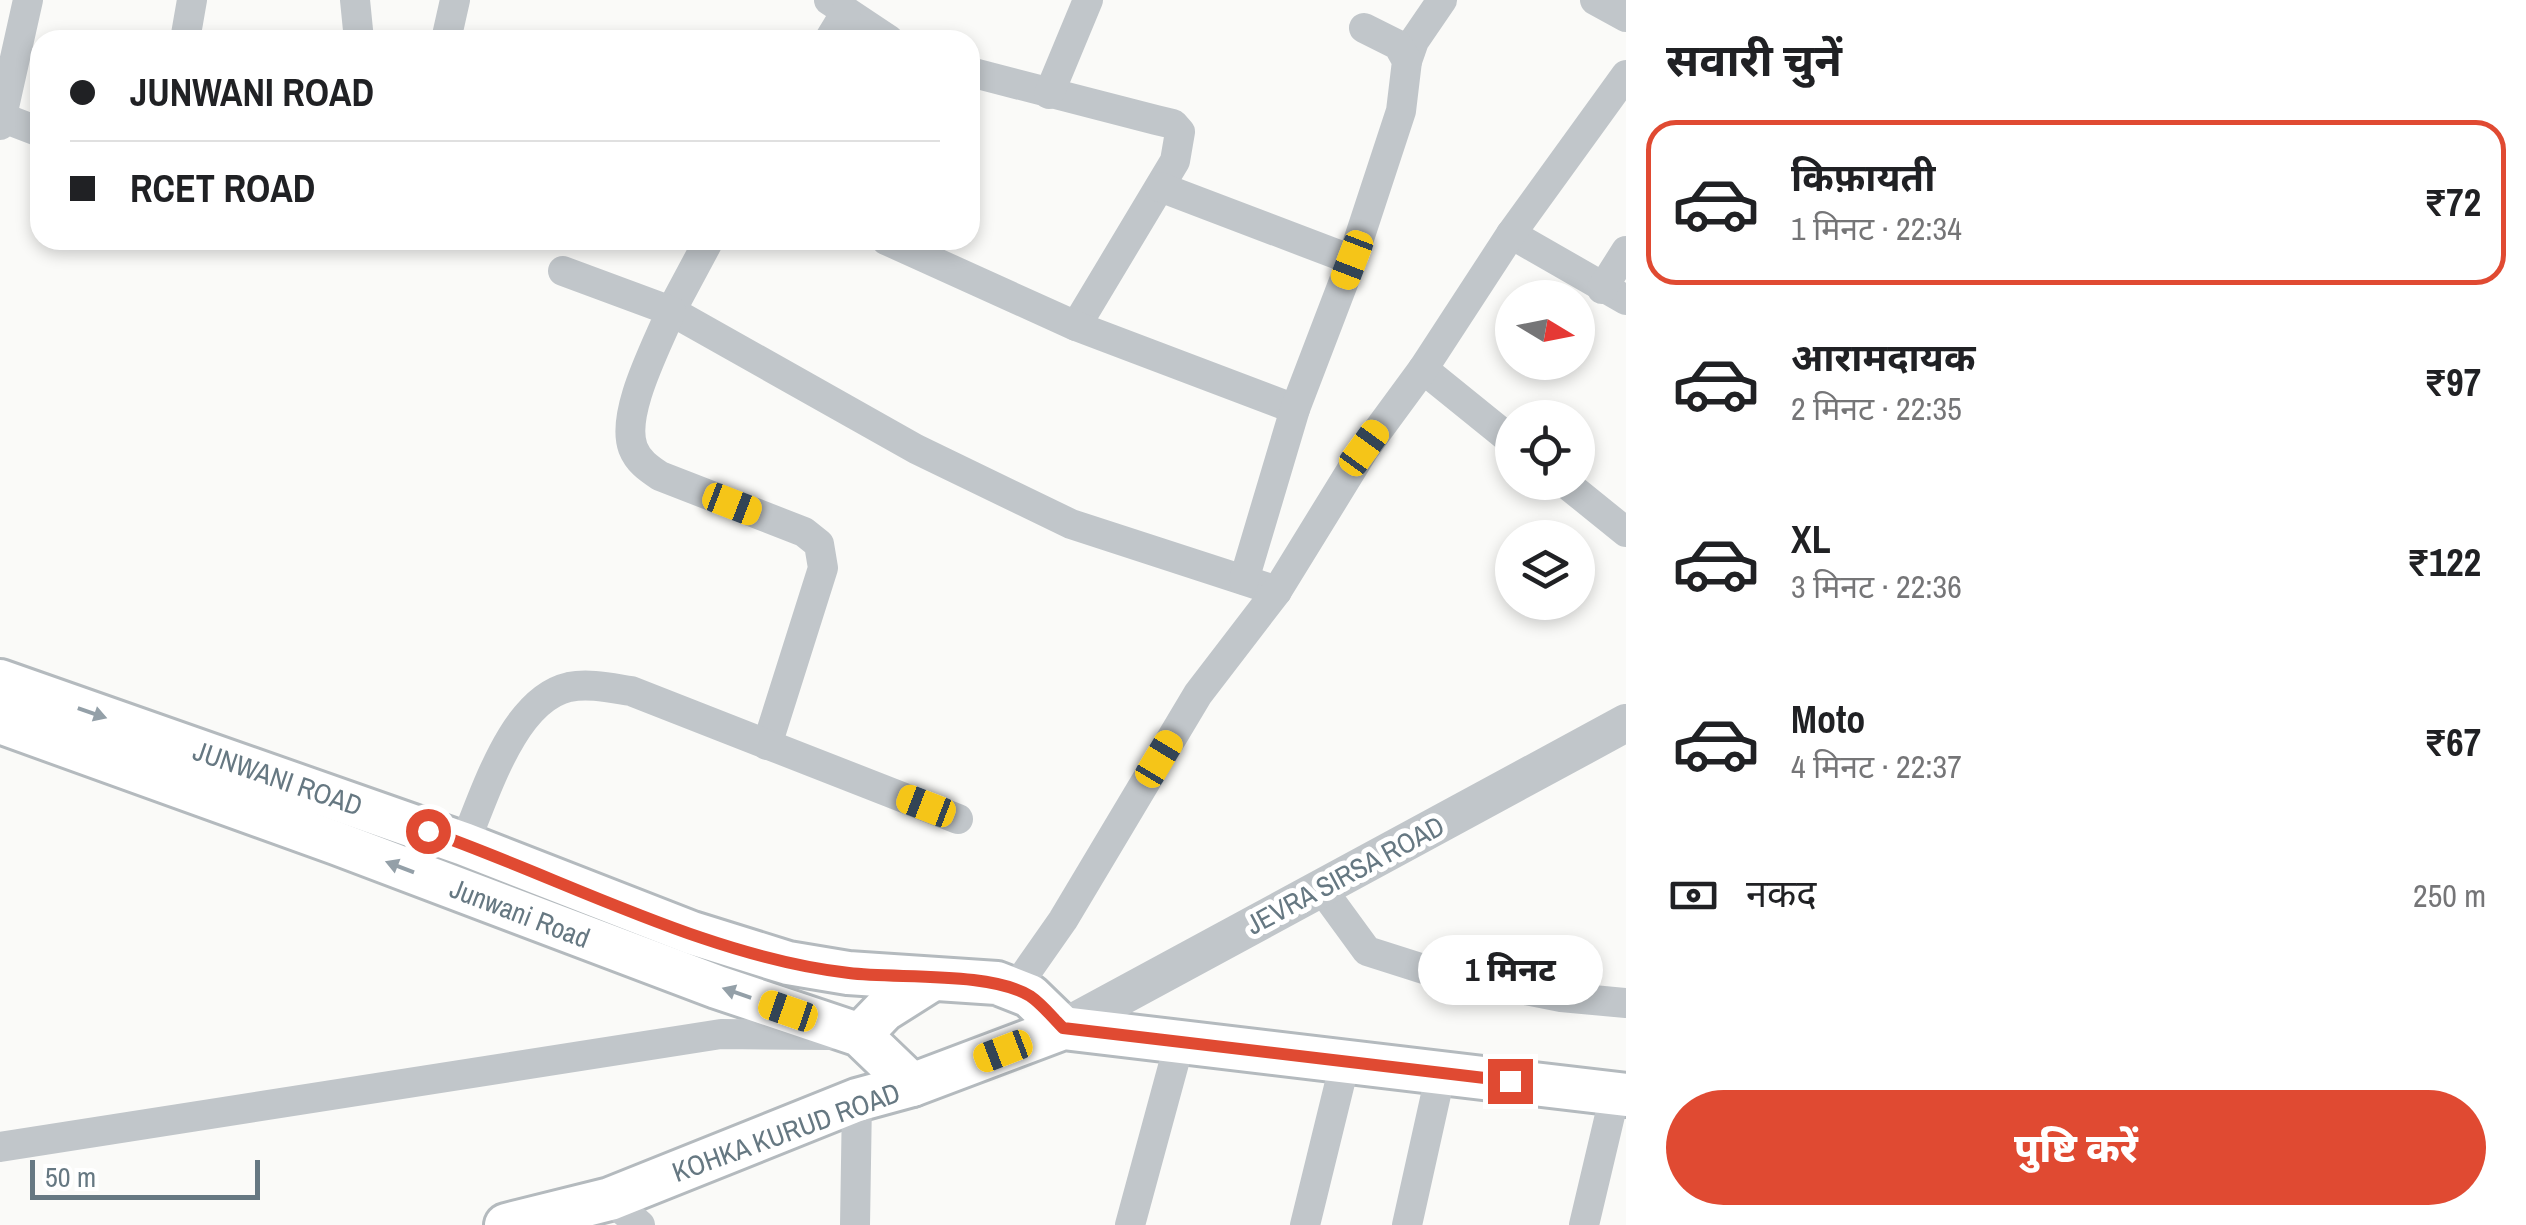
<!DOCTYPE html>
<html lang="hi">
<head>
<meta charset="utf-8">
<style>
	:root { --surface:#fff; --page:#f6f6f6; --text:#202124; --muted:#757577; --line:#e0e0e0; --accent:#e04a32 }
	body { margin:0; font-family:"Archivo Narrow","Noto Sans Devanagari",sans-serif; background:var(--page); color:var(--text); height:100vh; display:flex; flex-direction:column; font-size:38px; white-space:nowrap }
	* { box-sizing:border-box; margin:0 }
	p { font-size:32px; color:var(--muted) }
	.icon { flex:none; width:55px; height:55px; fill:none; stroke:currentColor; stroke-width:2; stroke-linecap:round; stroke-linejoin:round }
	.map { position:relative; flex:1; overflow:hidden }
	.side { display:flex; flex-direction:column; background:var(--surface); width:900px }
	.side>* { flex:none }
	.guide { position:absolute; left:30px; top:30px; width:950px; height:220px; border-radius:30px; box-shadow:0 5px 15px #0003; display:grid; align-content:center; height:220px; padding:0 40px; background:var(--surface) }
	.needle { width:65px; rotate:100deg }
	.controls { position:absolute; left:1495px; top:280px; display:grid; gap:20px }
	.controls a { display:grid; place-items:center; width:100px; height:100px; border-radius:50%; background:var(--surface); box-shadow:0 5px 15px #0003; font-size:50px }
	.scale { position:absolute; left:30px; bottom:25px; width:230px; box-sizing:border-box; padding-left:10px; border:5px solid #667882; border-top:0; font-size:28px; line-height:35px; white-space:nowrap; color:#667882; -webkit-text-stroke:8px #fff; paint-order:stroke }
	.end { position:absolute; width:45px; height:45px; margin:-22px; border:12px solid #e04a32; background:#fff; box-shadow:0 0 0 5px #fff }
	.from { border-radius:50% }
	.bubble { position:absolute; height:70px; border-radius:35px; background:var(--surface); box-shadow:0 5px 15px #0003; font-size:32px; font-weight:800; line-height:70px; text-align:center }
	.car { position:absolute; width:30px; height:60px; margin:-30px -15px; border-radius:12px; box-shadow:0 0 8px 2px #0007; background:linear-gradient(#f5c518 24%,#345 0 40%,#f5c518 0 76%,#345 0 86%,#f5c518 0) }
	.guide b { display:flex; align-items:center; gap:35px; height:95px; font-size:38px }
	.guide b+b { border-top:2px solid var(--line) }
	.guide i { width:25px; height:25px; background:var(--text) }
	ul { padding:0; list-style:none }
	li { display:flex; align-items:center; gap:30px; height:165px; margin:0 20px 15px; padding:0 20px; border:5px solid transparent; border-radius:30px }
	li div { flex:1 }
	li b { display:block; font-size:38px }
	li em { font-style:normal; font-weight:800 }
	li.selected { border-color:var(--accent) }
	li>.icon { width:90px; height:90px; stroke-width:1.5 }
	h2 { padding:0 40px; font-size:45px; line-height:120px }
	.pay { display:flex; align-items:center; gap:25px; height:110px; padding:0 40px; font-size:38px }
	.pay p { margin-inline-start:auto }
	.primary-button { display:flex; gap:20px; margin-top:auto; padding:20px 40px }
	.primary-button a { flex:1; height:115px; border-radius:60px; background:var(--accent); color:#fff; font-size:40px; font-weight:800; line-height:115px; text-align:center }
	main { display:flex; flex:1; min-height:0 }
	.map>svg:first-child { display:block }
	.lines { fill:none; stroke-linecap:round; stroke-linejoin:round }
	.secondary-casing { stroke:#b4babe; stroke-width:48 }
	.minor { stroke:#c1c6ca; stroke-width:30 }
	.tertiary { stroke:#c1c6ca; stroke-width:38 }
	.secondary { stroke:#fff; stroke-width:42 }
	.oneway { fill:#94a0a8 }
	.route { stroke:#e04a32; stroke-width:12 }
	.labels { text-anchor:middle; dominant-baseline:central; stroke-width:10; stroke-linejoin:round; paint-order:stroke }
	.street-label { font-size:28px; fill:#667882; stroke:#fff }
</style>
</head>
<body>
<main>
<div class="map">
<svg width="1626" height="1225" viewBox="0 0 1626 1225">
	<rect width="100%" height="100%" fill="#fafaf8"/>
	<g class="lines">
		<!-- secondary casing -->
		<g class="secondary-casing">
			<g id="secondary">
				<polyline points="0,681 464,844 692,933 788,963 848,973 997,983 1030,996 1063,1028"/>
				<polyline points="0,722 336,843 717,987 860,1035 912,1085"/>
				<polyline points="860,1035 884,1010 933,979"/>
				<polyline points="506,1225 610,1199 857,1100 912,1085 1063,1028 1626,1095"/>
			</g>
		</g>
		<!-- minor -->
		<g class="minor">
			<polyline points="355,0 359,40"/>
			<polyline points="829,0 889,40"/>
			<polyline points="1595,0 1626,17"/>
			<polyline points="185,40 192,0"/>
			<polyline points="446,40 455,0"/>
			<polyline points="829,40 846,12"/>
			<polyline points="1407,61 1414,41 1442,0"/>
			<polyline points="970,72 1156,120 1173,124 1180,132 1175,161 1076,326"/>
			<polyline points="1049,94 1088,0"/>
			<polyline points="1,117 40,132"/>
			<polyline points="0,125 28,0"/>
			<polyline points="1160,187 1352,260"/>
			<polyline points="1511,234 1626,300"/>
			<polyline points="709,240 671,311 916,449 1071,524 1277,591"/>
			<polyline points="886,240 1076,326 1295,409"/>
			<path d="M563,271L671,311C658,344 620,413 633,448C638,461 648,468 660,476L804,532L819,544L823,568L767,745"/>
			<polyline points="1602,289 1626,251"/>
			<polyline points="1423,369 1512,441"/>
			<polyline points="1564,482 1626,532"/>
			<polyline points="1244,580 1295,409 1352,260 1401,111 1407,61 1398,45 1364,28"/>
			<path d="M464,844C485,796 512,700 569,687C589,683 611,688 631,691L958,819"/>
			<polyline points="1321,888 1367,951 1433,972 1561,997 1626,1003"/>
			<polyline points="1014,990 1063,920 1198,694 1277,591 1365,448 1423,369 1511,234 1626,75"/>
			<polyline points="0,1147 721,1034 828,1035"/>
			<polyline points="610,1199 640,1225"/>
			<polyline points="855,1225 857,1100"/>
			<polyline points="1130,1225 1180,1041"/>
			<polyline points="1305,1225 1345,1062"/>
			<polyline points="1407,1225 1441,1072"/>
			<polyline points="1584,1225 1615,1094"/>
		</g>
		<!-- tertiary -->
		<polyline class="tertiary" points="1063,1028 1626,723"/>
		<!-- secondary -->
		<use href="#secondary" class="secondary"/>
	</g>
	<!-- one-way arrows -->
	<defs><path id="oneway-solid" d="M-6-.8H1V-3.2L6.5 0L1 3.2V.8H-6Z" transform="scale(2.5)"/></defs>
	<g class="oneway">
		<use href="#oneway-solid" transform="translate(92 713) rotate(19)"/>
		<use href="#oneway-solid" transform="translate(400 867) rotate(-159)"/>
		<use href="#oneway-solid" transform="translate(737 993) rotate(-161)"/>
	</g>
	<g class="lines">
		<!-- route -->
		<path class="route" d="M428,831C562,878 707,957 849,973C897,979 990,971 1030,996C1042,1004 1053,1018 1063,1028L1510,1081"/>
	</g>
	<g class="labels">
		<!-- street labels -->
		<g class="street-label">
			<text transform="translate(278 778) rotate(19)">JUNWANI ROAD</text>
			<text transform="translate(1345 875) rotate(-28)">JEVRA SIRSA ROAD</text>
			<text transform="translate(520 913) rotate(21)">Junwani Road</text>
			<text transform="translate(786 1132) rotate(-20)">KOHKA KURUD ROAD</text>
		</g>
	</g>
</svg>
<div class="controls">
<a><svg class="needle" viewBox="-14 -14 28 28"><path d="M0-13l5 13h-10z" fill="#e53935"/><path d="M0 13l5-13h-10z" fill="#757577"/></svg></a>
<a><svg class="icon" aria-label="locate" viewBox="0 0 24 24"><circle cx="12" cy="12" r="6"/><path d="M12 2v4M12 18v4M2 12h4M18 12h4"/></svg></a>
<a><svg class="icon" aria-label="layers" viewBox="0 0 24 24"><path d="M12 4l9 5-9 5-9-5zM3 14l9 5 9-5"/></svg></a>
</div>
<div class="scale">50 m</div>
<i class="end from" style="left:428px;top:831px"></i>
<i class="end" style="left:1510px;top:1081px"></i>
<div class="bubble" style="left:1418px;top:935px;width:185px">1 मिनट</div>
<i class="car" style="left:1352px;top:260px;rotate:201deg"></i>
<i class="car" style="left:1364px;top:448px;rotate:36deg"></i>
<i class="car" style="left:732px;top:504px;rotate:111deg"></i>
<i class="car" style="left:1159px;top:759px;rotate:31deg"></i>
<i class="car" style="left:926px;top:806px;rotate:291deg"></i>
<i class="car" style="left:788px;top:1011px;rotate:289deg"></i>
<i class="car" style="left:1003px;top:1051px;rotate:249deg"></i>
<div class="guide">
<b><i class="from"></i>JUNWANI ROAD</b>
<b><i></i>RCET ROAD</b>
</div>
</div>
<section class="side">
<h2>सवारी चुनें</h2>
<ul>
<li class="selected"><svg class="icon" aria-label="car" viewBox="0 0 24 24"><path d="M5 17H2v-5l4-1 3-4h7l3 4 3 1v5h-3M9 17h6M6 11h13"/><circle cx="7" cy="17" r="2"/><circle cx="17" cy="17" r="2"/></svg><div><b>किफ़ायती</b><p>1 मिनट · 22:34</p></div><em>₹72</em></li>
<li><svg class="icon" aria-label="car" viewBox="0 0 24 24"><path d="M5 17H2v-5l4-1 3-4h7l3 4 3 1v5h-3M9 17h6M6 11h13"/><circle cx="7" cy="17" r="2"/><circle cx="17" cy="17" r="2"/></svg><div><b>आरामदायक</b><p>2 मिनट · 22:35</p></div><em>₹97</em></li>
<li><svg class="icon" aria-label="car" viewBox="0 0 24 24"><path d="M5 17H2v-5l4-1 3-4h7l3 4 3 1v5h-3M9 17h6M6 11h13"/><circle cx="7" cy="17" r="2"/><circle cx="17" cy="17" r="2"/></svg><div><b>XL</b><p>3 मिनट · 22:36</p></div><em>₹122</em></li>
<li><svg class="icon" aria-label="car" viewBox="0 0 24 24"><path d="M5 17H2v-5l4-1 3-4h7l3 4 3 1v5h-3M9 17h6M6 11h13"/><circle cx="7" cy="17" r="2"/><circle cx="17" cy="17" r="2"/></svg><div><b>Moto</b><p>4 मिनट · 22:37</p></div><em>₹67</em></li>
</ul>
<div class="pay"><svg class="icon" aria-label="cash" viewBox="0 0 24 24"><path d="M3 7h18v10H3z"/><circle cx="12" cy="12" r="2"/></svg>नकद<p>250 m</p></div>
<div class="primary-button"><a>पुष्टि करें</a></div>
</section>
</main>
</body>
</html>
